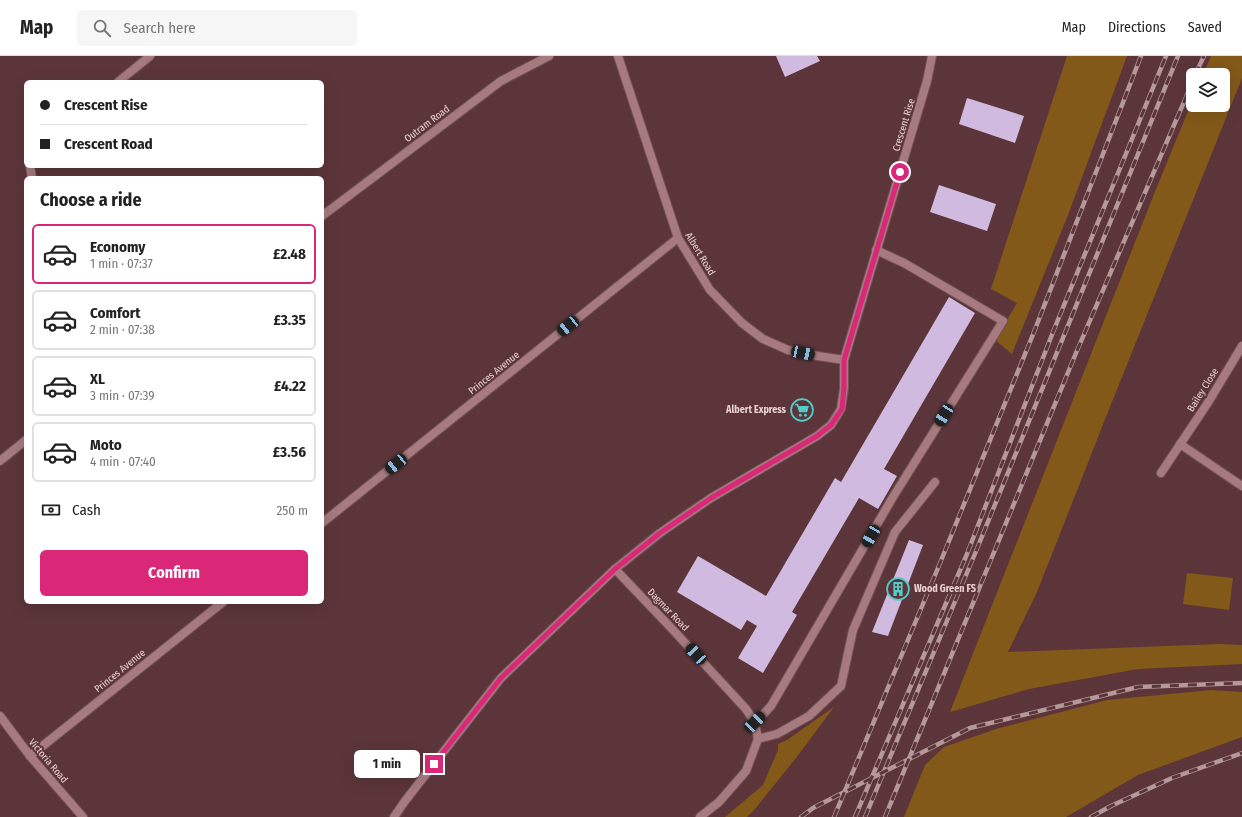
<!DOCTYPE html>
<html lang="en">
<head>
<meta charset="utf-8">
<style>
	:root { --surface:#fff; --page:#f6f6f6; --text:#222; --muted:#767676; --line:#e0e0e0; --accent:#db2777 }
	body { margin:0; font-family:"Fira Sans Condensed",sans-serif; background:var(--page); color:var(--text); height:100vh; display:flex; flex-direction:column; font-size:15px; white-space:nowrap }
	* { box-sizing:border-box; margin:0 }
	p { font-size:13px; color:var(--muted) }
	.icon { flex:none; width:22px; height:22px; fill:none; stroke:currentColor; stroke-width:2; stroke-linecap:round; stroke-linejoin:round }
	.map { position:relative; flex:1; overflow:hidden }
	.details { position:absolute; left:24px; top:120px; width:300px; height:428px; display:flex; flex-direction:column; background:var(--surface); border-radius:6px; box-shadow:0 4px 16px #0002 }
	.details>* { flex:none }
	.hud { position:absolute; left:24px; top:24px; width:300px; height:88px; border-radius:6px; box-shadow:0 4px 16px #0002; display:grid; align-content:center; height:88px; padding:0 16px; background:var(--surface) }
	.tools { position:absolute; left:1186px; top:12px; display:grid; gap:8px }
	.tools a { display:grid; place-items:center; width:44px; height:44px; border-radius:6px; background:var(--surface); box-shadow:0 4px 16px #0002; font-size:20px }
	.end { position:absolute; width:18px; height:18px; margin:-9px; border:5px solid #db2777; background:#fff; box-shadow:0 0 0 2px #fff }
	.from { border-radius:50% }
	.bubble { position:absolute; height:28px; border-radius:6px; background:var(--surface); box-shadow:0 4px 16px #0002; font-size:13px; font-weight:700; line-height:28px; text-align:center }
	.car { position:absolute; width:12px; height:24px; margin:-12px -6px; border-radius:5px; box-shadow:0 0 3px 1px #0007; background:linear-gradient(#222 24%,#8ab4d8 0 40%,#222 0 76%,#8ab4d8 0 86%,#222 0) }
	.hud b { display:flex; align-items:center; gap:14px; height:38px; font-size:15px }
	.hud b+b { border-top:1px solid var(--line) }
	.hud i { width:10px; height:10px; background:var(--text) }
	ul { padding:0; list-style:none }
	li { display:flex; align-items:center; gap:12px; height:60px; margin:0 8px 6px; padding:0 8px; border:2px solid var(--line); border-radius:6px }
	li div { flex:1 }
	li b { display:block; font-size:15px }
	li em { font-style:normal; font-weight:700 }
	li.selected { border-color:var(--accent) }
	li>.icon { width:36px; height:36px; stroke-width:1.5 }
	h2 { padding:0 16px; font-size:18px; line-height:48px }
	.pay { display:flex; align-items:center; gap:10px; height:44px; padding:0 16px; font-size:15px }
	.pay p { margin-inline-start:auto }
	.primary-button { display:flex; gap:8px; margin-top:auto; padding:8px 16px }
	.primary-button a { flex:1; height:46px; border-radius:6px; background:var(--accent); color:#fff; font-size:16px; font-weight:700; line-height:46px; text-align:center }
	header { display:flex; align-items:center; gap:24px; box-sizing:border-box; height:56px; padding:0 20px; background:var(--surface); border-bottom:1px solid var(--line) }
	header strong { font-size:19px }
	nav { display:flex; gap:22px; margin-inline-start:auto; font-size:14px }
	.search { width:280px; height:36px; background:var(--page); display:flex; align-items:center; gap:10px; box-sizing:border-box; padding:0 14px; border-radius:6px; color:var(--muted); font-size:15px }
	.map>svg:first-child { display:block }
	.green { fill:#835919 }
	.building { fill:#d1badf }
	.lines { fill:none; stroke-linecap:round; stroke-linejoin:round }
	.service-casing { stroke:#725256; stroke-width:10 }
	.minor-casing { stroke:#725256; stroke-width:10 }
	.service { stroke:#a67a7e; stroke-width:8 }
	.minor { stroke:#a67a7e; stroke-width:8 }
	.rail-casing { stroke:#b5989a; stroke-width:4.5 }
	.rail { stroke:#5b3539; stroke-width:3; stroke-dasharray:9; stroke-linecap:butt }
	.route { stroke:#db2777; stroke-width:5 }
	.labels { text-anchor:middle; dominant-baseline:central; stroke-width:4; stroke-linejoin:round; paint-order:stroke }
	.street-label { font-size:10px; fill:#ead2d3; stroke:#5b3539 }
	.poi-label { font-size:10px; font-weight:bold; fill:#ead2d3; stroke:#5b3539; text-anchor:end }
</style>
</head>
<body>
<header>
<strong>Map</strong>
<div class="search"><svg class="icon" aria-label="search" viewBox="0 0 24 24"><circle cx="10" cy="10" r="6"/><path d="M15 15l6 6"/></svg>Search here</div>
<nav><a>Map</a><a>Directions</a><a>Saved</a></nav>
</header>
<div class="map">
<svg width="1242" height="761" viewBox="0 0 1242 761">
	<rect width="100%" height="100%" fill="#5b3539"/>
	<!-- green -->
	<g class="green">
		<polygon points="1067,0 1127,0 1068,159 1012,298 995,284 1017,247 991,233"/>
		<polygon points="1211,0 1242,0 1242,22 1104,366 1037,536 1008,596 1219,588 1242,589 1242,608 1138,613 1029,633 950,656 1154,138 1193,43 1193,49 1223,49 1223,19 1203,19"/>
		<polygon points="1187,517 1233,522 1229,554 1183,548"/>
		<polygon points="1211,634 1242,636 1242,681 1138,719 1066,761 904,761 925,709 944,691 996,673 1107,644"/>
		<polygon points="834,651 796,702 755,753 747,761 725,761 763,729 778,694 778,688 787,684"/>
	</g>
	<!-- building -->
	<g class="building">
		<polygon points="776,0 817,0 820,5 785,21"/>
		<polygon points="967,42 1024,60 1015,87 959,68"/>
		<polygon points="939,129 996,148 987,175 930,156"/>
		<polygon points="949,241 975,257 884,413 897,420 878,453 859,442 792,556 797,559 763,617 738,602 757,570 747,564 741,574 677,536 698,500 766,540 835,422 841,426"/>
		<polygon points="909,484 923,489 888,580 872,576"/>
	</g>
	<g class="lines">
		<!-- service casing -->
		<g class="service-casing">
			<g id="service">
				<polyline points="755,667 771,650 893,441 1003,265 904,207 876,194"/>
				<polyline points="758,683 777,678 809,660 841,630 853,574 895,476 935,426"/>
			</g>
		</g>
		<!-- minor casing -->
		<g class="minor-casing">
			<g id="minor">
				<polyline points="618,0 678,182 710,234 742,267 763,283 788,294 818,300 844,304"/>
				<polyline points="118,26 150,0"/>
				<polyline points="30,110 32,122"/>
				<polyline points="322,160 501,25 549,0"/>
				<polyline points="1180,388 1242,430"/>
				<polyline points="0,405 26,384"/>
				<polyline points="1161,417 1209,345 1242,290"/>
				<polyline points="322,467 678,182"/>
				<polyline points="615,513 674,575 746,653 755,667 758,683 746,715 719,746 700,761"/>
				<polyline points="0,660 30,700 83,761"/>
				<polyline points="30,700 223,546"/>
				<polyline points="394,761 405,745 501,622 615,513 660,477 711,442 817,380 831,369 841,353 844,332 844,304 927,25 932,0"/>
			</g>
		</g>
		<!-- service -->
		<use href="#service" class="service"/>
		<!-- minor -->
		<use href="#minor" class="minor"/>
		<!-- rail casing -->
		<g class="rail-casing">
			<g id="rail">
				<polyline points="1195,19 1204,0"/>
				<polyline points="801,761 813,752 970,672 1138,631 1242,627"/>
				<polyline points="834,761 938,512 1034,276 1141,0"/>
				<polyline points="855,761 967,498 1053,276 1166,0"/>
				<polyline points="865,761 974,500 1178,0"/>
				<polyline points="885,761 1076,297 1193,25"/>
				<polyline points="1091,761 1111,750 1172,722 1242,697"/>
			</g>
		</g>
		<!-- rail -->
		<use href="#rail" class="rail"/>
	</g>
	<g class="lines">
		<!-- route -->
		<polyline class="route" points="434,708 501,622 615,513 660,477 711,442 817,380 831,369 842,353 844,332 844,304 900,116"/>
	</g>
	<!-- icons -->
	<defs>
		<g id="supermarket-ring" transform="scale(1.15)"><circle r="9.5" fill="#5b3539" stroke="#53cdca" stroke-width="1.5"/><path d="M-6-5.5h2.5l.6 2H6L4.5 2H-2.5L-4.4-4H-6ZM-1.5 3.2a1.3 1.3 0 1 0 .1 0ZM3 3.2a1.3 1.3 0 1 0 .1 0Z" fill="#53cdca"/></g>
		<g id="building-ring" transform="scale(1.15)"><circle r="9.5" fill="#5b3539" stroke="#53cdca" stroke-width="1.5"/><path d="M-4-6H4V6H1V3H-1V6H-4ZM-2.5-4.3h1.7v1.8h-1.7ZM.8-4.3h1.7v1.8H.8ZM-2.5-1h1.7V.8h-1.7ZM.8-1h1.7V.8H.8Z" fill="#53cdca"/></g>
	</defs>
	<g fill-rule="evenodd">
		<use href="#supermarket-ring" x="802" y="354"/>
		<use href="#building-ring" x="898" y="533"/>
	</g>
	<g class="labels">
		<!-- street labels -->
		<g class="street-label">
			<text transform="translate(427 68) rotate(-37)">Outram Road</text>
			<text transform="translate(904 69) rotate(-73)">Crescent Rise</text>
			<text transform="translate(700 198) rotate(59)">Albert Road</text>
			<text transform="translate(494 317) rotate(-39)">Princes Avenue</text>
			<text transform="translate(1203 334) rotate(-58)">Bailey Close</text>
			<text transform="translate(668 554) rotate(46)">Dagmar Road</text>
			<text transform="translate(120 615) rotate(-39)">Princes Avenue</text>
			<text transform="translate(48 705) rotate(50)">Victoria Road</text>
		</g>
		<!-- poi labels -->
		<g class="poi-label">
			<text x="786" y="354">Albert Express</text>
			<text x="914" y="533" text-anchor="start">Wood Green FS</text>
		</g>
	</g>
</svg>
<div class="tools">
<a><svg class="icon" aria-label="layers" viewBox="0 0 24 24"><path d="M12 4l9 5-9 5-9-5zM3 14l9 5 9-5"/></svg></a>
</div>
<i class="end from" style="left:900px;top:116px"></i>
<i class="end" style="left:434px;top:708px"></i>
<div class="bubble" style="left:354px;top:694px;width:66px">1 min</div>
<i class="car" style="left:568px;top:270px;rotate:231deg"></i>
<i class="car" style="left:803px;top:297px;rotate:102deg"></i>
<i class="car" style="left:944px;top:359px;rotate:212deg"></i>
<i class="car" style="left:396px;top:408px;rotate:231deg"></i>
<i class="car" style="left:871px;top:480px;rotate:210deg"></i>
<i class="car" style="left:696px;top:598px;rotate:317deg"></i>
<i class="car" style="left:755px;top:666px;rotate:45deg"></i>
<div class="hud">
<b><i class="from"></i>Crescent Rise</b>
<b><i></i>Crescent Road</b>
</div>
<section class="details">
<h2>Choose a ride</h2>
<ul>
<li class="selected"><svg class="icon" aria-label="car" viewBox="0 0 24 24"><path d="M5 17H2v-5l4-1 3-4h7l3 4 3 1v5h-3M9 17h6M6 11h13"/><circle cx="7" cy="17" r="2"/><circle cx="17" cy="17" r="2"/></svg><div><b>Economy</b><p>1 min · 07:37</p></div><em>£2.48</em></li>
<li><svg class="icon" aria-label="car" viewBox="0 0 24 24"><path d="M5 17H2v-5l4-1 3-4h7l3 4 3 1v5h-3M9 17h6M6 11h13"/><circle cx="7" cy="17" r="2"/><circle cx="17" cy="17" r="2"/></svg><div><b>Comfort</b><p>2 min · 07:38</p></div><em>£3.35</em></li>
<li><svg class="icon" aria-label="car" viewBox="0 0 24 24"><path d="M5 17H2v-5l4-1 3-4h7l3 4 3 1v5h-3M9 17h6M6 11h13"/><circle cx="7" cy="17" r="2"/><circle cx="17" cy="17" r="2"/></svg><div><b>XL</b><p>3 min · 07:39</p></div><em>£4.22</em></li>
<li><svg class="icon" aria-label="car" viewBox="0 0 24 24"><path d="M5 17H2v-5l4-1 3-4h7l3 4 3 1v5h-3M9 17h6M6 11h13"/><circle cx="7" cy="17" r="2"/><circle cx="17" cy="17" r="2"/></svg><div><b>Moto</b><p>4 min · 07:40</p></div><em>£3.56</em></li>
</ul>
<div class="pay"><svg class="icon" aria-label="cash" viewBox="0 0 24 24"><path d="M3 7h18v10H3z"/><circle cx="12" cy="12" r="2"/></svg>Cash<p>250 m</p></div>
<div class="primary-button"><a>Confirm</a></div>
</section>
</div>
</body>
</html>
